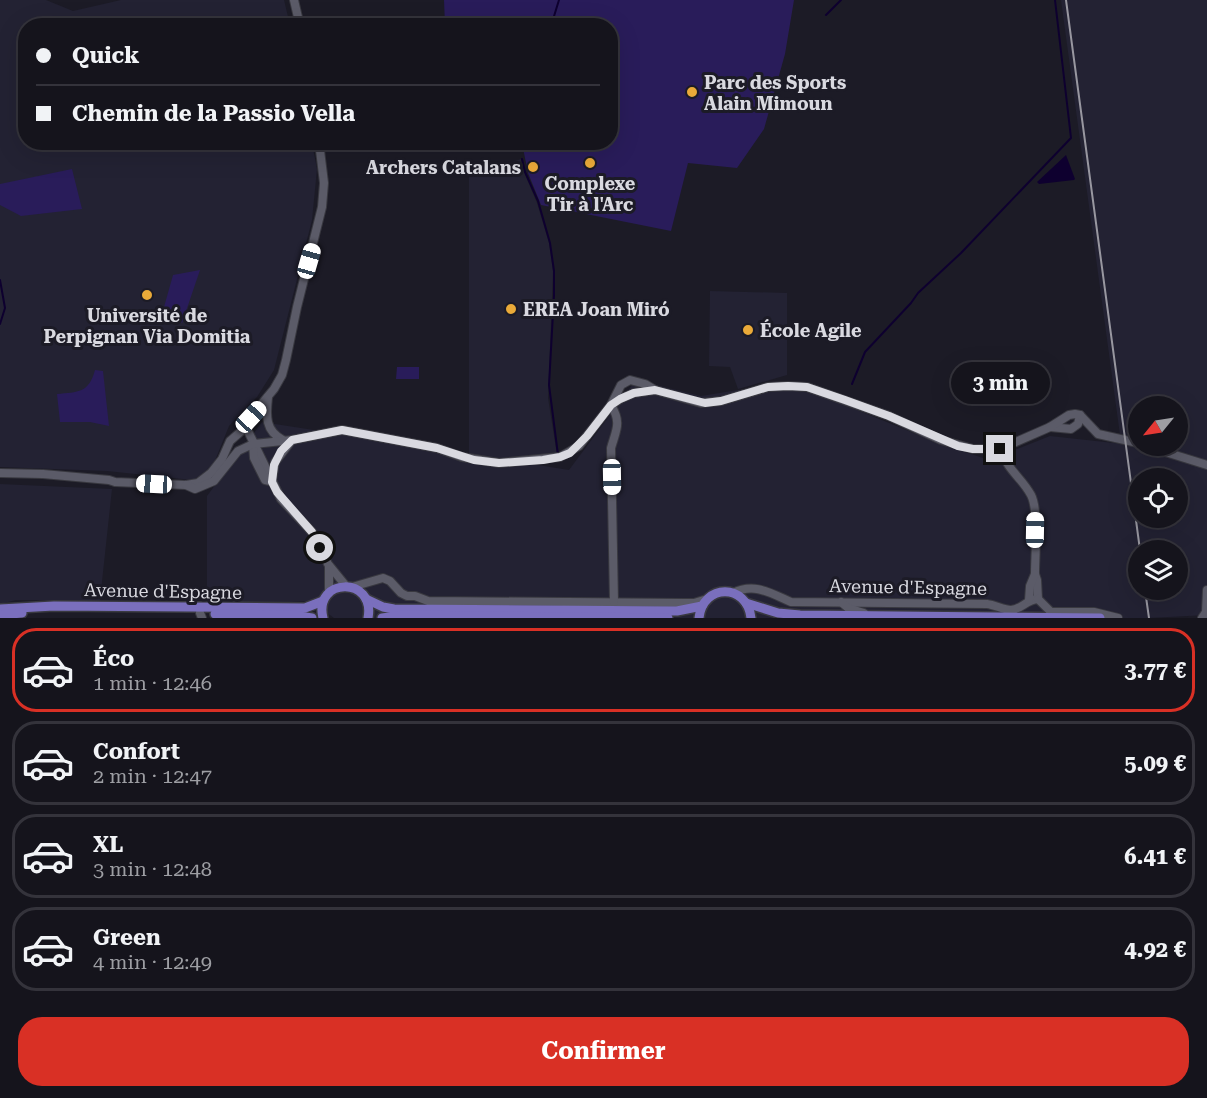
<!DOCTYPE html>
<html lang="fr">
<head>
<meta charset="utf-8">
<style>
	:root { --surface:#15141c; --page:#1e1d25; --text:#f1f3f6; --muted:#9d9ea3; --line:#34333b; --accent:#d93025 }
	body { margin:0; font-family:"Roboto Serif",serif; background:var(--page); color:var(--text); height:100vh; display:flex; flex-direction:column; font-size:22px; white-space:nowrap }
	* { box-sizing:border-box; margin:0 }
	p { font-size:20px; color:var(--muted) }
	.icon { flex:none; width:33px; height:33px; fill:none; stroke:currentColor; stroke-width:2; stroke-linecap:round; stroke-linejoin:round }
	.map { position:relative; height:618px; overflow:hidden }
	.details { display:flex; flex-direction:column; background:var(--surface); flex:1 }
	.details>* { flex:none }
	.guide { position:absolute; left:18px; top:18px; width:600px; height:132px; border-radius:24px; box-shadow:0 6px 24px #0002,0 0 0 2px var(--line); display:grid; align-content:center; height:132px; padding:0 18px; background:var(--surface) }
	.needle { width:39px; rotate:240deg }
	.tools { position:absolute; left:1128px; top:396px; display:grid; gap:12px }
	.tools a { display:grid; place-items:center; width:60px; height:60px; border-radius:50%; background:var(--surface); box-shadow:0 6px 24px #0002,0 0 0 2px var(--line); font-size:30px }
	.end { position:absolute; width:27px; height:27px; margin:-14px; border:8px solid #d9d9e0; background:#111; box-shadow:0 0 0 3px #111 }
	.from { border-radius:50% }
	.bubble { position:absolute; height:42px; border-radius:21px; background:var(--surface); box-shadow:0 6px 24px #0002,0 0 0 2px var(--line); font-size:20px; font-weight:700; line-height:42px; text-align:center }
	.car { position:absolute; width:18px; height:36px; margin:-18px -9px; border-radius:8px; box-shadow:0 0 4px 2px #0007; background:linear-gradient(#fff 24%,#345 0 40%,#fff 0 76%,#345 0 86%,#fff 0) }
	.guide b { display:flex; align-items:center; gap:21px; height:57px; font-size:22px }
	.guide b+b { border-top:2px solid var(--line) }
	.guide i { width:15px; height:15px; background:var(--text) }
	ul { padding:10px 0 0; list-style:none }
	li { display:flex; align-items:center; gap:18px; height:84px; margin:0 12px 9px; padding:0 6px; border:3px solid var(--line); border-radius:24px }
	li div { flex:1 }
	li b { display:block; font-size:22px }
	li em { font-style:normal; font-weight:700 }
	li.current { border-color:var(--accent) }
	li>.icon { width:54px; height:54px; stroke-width:1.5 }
	.action { display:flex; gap:12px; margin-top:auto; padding:12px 18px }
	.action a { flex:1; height:69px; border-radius:24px; background:var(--accent); color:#fff; font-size:24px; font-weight:700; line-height:69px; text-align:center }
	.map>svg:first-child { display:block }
	.built { fill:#232233; fill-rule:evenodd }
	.green { fill:#291c5a }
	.water { fill:#0e002f }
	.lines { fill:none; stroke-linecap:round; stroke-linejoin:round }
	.stream { stroke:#0e002f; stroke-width:2 }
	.minor-casing { stroke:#393940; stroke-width:10 }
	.major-casing { stroke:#393940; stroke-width:12 }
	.minor { stroke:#5b5b68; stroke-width:8 }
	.major { stroke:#7a6fbd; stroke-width:9 }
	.rail { stroke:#9897a0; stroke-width:2 }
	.route { stroke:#d9d9e0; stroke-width:8 }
	.poi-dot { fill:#eaaa39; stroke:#1c1b26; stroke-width:2 }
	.labels { text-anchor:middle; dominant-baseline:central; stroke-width:6; stroke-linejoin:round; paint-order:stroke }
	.poi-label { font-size:18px; font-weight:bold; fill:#d9d9e0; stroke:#1c1b26; text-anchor:start }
	.street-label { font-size:18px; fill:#d9d9e0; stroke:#1c1b26 }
</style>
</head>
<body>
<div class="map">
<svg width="1207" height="618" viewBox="0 0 1207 618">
	<rect width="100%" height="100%" fill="#1c1b26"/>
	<!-- built -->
	<g class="built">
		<polygon points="0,0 46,0 73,11 121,0 284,0 290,25 26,26 26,142 312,143 317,169 312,220 274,370 257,397 229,426 214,463 205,474 192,480 107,471 0,467"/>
		<path d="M1061,0H1207V615L1149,618H334L311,601L207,606V496L262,422L469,454V176L521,159L524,172L537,203L549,243L553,271L548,398L557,455L501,459L569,470L636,380L701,396L788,382L941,444L989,460L1050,436L1132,445L1120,435ZM1138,406H1178V446H1138ZM1138,478H1178V518H1138ZM1138,550H1178V590H1138Z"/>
		<polygon points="710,291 787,293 787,375 738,389 730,367 709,366"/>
		<polygon points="0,484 112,489 100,600 16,600 0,604"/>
	</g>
	<!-- green -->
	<g class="green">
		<polygon points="444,0 794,0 785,54 764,129 737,168 688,163 671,231 541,205 528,173 522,143 610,142 610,26 445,25"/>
		<polygon points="72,169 82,209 21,216 0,205 0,184"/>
		<polygon points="200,270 182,323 164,307 173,275"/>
		<polygon points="397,367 419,367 419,379 396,379"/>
		<path d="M95,370L103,371L109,426L90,422H60L57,394C78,392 89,393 95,370Z"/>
	</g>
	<!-- water -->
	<polygon class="water" points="1066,155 1075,179 1074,180 1039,184 1037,182"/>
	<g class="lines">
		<!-- stream -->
		<g class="stream">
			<polyline points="826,15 841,0"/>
			<polyline points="551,26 559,0"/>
			<polyline points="518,142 520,149"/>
			<polyline points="522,159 525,172 538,201 550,243 554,271 554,295 549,385 558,455"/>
			<polyline points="0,280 5,308 0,324"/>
			<polyline points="852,384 865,352 911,303 918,293 961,253 1071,138 1055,0"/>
		</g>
		<!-- minor casing -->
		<g class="minor-casing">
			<g id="minor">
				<polyline points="294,0 300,26"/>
				<path d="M268,397C266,416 265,431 283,440"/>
				<polyline points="246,427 281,499 312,532 328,564 346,586"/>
				<polyline points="1050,427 1071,429 1078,424 1080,415"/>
				<polyline points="253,445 254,458 265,480 270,481"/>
				<polyline points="1146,446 1207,465"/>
				<path d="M1000,449C1009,472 1021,477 1031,495C1039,510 1035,556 1035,574L1037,580L1038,599"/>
				<polyline points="0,473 43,474 109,480 115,482 186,485 198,483 211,473 222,459 230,441 246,427 249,419 274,389 282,375 286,360 297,307 322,207 324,183 319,142"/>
				<polyline points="272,480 275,462 292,440"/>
				<polyline points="186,485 195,489 214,481 238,451 253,444 292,440 342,430 437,448 462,457 499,463 560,457 579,446 611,405 620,399 634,393 655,390 701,403 721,401 768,387 788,386 807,387 889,416 941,440 973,449 1000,449 1050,427 1069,415 1075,414 1080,415 1098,434 1138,443"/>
				<polyline points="329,566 329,593"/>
				<polyline points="352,587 383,578 390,581 401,593 407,596 415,596 428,601 685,603 694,603 707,599"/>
				<path d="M733,593C755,582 772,594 791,602L987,604C995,605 1004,610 1011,610C1023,609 1025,600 1038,599"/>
				<polyline points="1038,599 1051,612 1094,612 1118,618"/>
				<polyline points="1029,600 1030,586 1035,574"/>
				<path d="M614,602L611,448C616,430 622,423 611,405L621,385L630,380L645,384L655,390"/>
				<polyline points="841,602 848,608 864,613"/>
				<polyline points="200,613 202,618"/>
				<polyline points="1202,618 1206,612 1207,590"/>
			</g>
		</g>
		<!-- major casing -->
		<g class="major-casing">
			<g id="major">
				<polyline points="366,599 383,607 394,609 677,611 702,606"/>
				<polyline points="746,603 778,613 800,615 1100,618"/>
				<polyline points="0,609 54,606 305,608 323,601"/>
				<polyline points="215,614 293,615 312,618"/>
				<polyline points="0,615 22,613"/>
				<path d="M323,618C313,577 376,576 368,618"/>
				<polyline points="382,618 404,615 668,618"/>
				<path d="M699,618C703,583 747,583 751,618"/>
			</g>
		</g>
		<!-- minor -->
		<use href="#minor" class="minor"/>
		<!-- major -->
		<use href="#major" class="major"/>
		<!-- rail -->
		<g class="rail">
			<polyline points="1066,0 1140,550"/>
			<polyline points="1145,590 1149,618"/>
		</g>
	</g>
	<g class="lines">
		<!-- route -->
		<polyline class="route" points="320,548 312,532 277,492 272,482 274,465 281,451 292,440 342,430 437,448 474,460 499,463 543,460 560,457 570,453 587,436 611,405 620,399 634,393 655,390 705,403 721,401 768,387 788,386 807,387 845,400 889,416 958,446 973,449 1000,449"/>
	</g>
	<!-- markers -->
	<g class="poi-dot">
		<circle cx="692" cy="92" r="6"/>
		<circle cx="590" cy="163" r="6"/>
		<circle cx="533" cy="167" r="6"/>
		<circle cx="147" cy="295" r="6"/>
		<circle cx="511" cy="309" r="6"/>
		<circle cx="748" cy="330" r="6"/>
	</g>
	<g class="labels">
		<!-- poi labels -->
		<g class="poi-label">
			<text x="704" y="82">Parc des Sports<tspan x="704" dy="21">Alain Mimoun</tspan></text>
			<text x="521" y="167" text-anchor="end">Archers Catalans</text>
			<text x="590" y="183" text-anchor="middle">Complexe<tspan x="590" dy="21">Tir à l'Arc</tspan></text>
			<text x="523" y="309">EREA Joan Miró</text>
			<text x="147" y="315" text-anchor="middle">Université de<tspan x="147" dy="21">Perpignan Via Domitia</tspan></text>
			<text x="760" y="330">École Agile</text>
		</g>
		<!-- street labels -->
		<g class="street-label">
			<text transform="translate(908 587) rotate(1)">Avenue d'Espagne</text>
			<text transform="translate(163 591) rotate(1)">Avenue d'Espagne</text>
		</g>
	</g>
</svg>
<div class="tools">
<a><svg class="needle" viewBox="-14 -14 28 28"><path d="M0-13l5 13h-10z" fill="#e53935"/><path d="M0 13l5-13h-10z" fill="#9d9ea3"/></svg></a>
<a><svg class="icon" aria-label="locate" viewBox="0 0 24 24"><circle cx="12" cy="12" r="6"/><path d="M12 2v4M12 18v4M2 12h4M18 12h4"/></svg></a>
<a><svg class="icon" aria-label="layers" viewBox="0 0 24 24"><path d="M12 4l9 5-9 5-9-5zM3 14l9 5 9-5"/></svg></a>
</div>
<i class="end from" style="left:320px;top:548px"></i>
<i class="end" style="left:1000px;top:449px"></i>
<div class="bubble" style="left:951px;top:362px;width:99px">3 min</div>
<i class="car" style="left:309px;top:261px;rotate:16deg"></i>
<i class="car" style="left:251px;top:417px;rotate:43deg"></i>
<i class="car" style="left:612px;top:477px;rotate:179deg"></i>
<i class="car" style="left:154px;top:484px;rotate:273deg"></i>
<i class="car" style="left:1035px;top:530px;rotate:1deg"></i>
<div class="guide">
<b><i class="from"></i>Quick</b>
<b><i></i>Chemin de la Passio Vella</b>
</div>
</div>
<section class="details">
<ul>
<li class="current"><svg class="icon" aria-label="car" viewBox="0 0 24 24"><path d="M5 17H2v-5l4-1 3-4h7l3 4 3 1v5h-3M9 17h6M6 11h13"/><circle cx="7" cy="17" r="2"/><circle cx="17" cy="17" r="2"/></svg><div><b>Éco</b><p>1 min · 12:46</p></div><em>3.77 €</em></li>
<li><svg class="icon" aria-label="car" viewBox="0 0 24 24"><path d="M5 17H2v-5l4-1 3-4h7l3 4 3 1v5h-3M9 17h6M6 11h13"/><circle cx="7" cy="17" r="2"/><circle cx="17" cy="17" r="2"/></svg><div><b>Confort</b><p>2 min · 12:47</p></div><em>5.09 €</em></li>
<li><svg class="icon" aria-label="car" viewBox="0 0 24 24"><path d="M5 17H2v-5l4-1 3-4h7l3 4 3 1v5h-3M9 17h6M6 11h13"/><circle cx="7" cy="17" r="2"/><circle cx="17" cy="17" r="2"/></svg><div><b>XL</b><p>3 min · 12:48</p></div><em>6.41 €</em></li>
<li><svg class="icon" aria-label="car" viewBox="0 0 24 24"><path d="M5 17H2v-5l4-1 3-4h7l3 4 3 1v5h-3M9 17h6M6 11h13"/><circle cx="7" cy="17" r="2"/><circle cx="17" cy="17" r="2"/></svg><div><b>Green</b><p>4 min · 12:49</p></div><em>4.92 €</em></li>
</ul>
<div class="action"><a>Confirmer</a></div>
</section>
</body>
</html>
